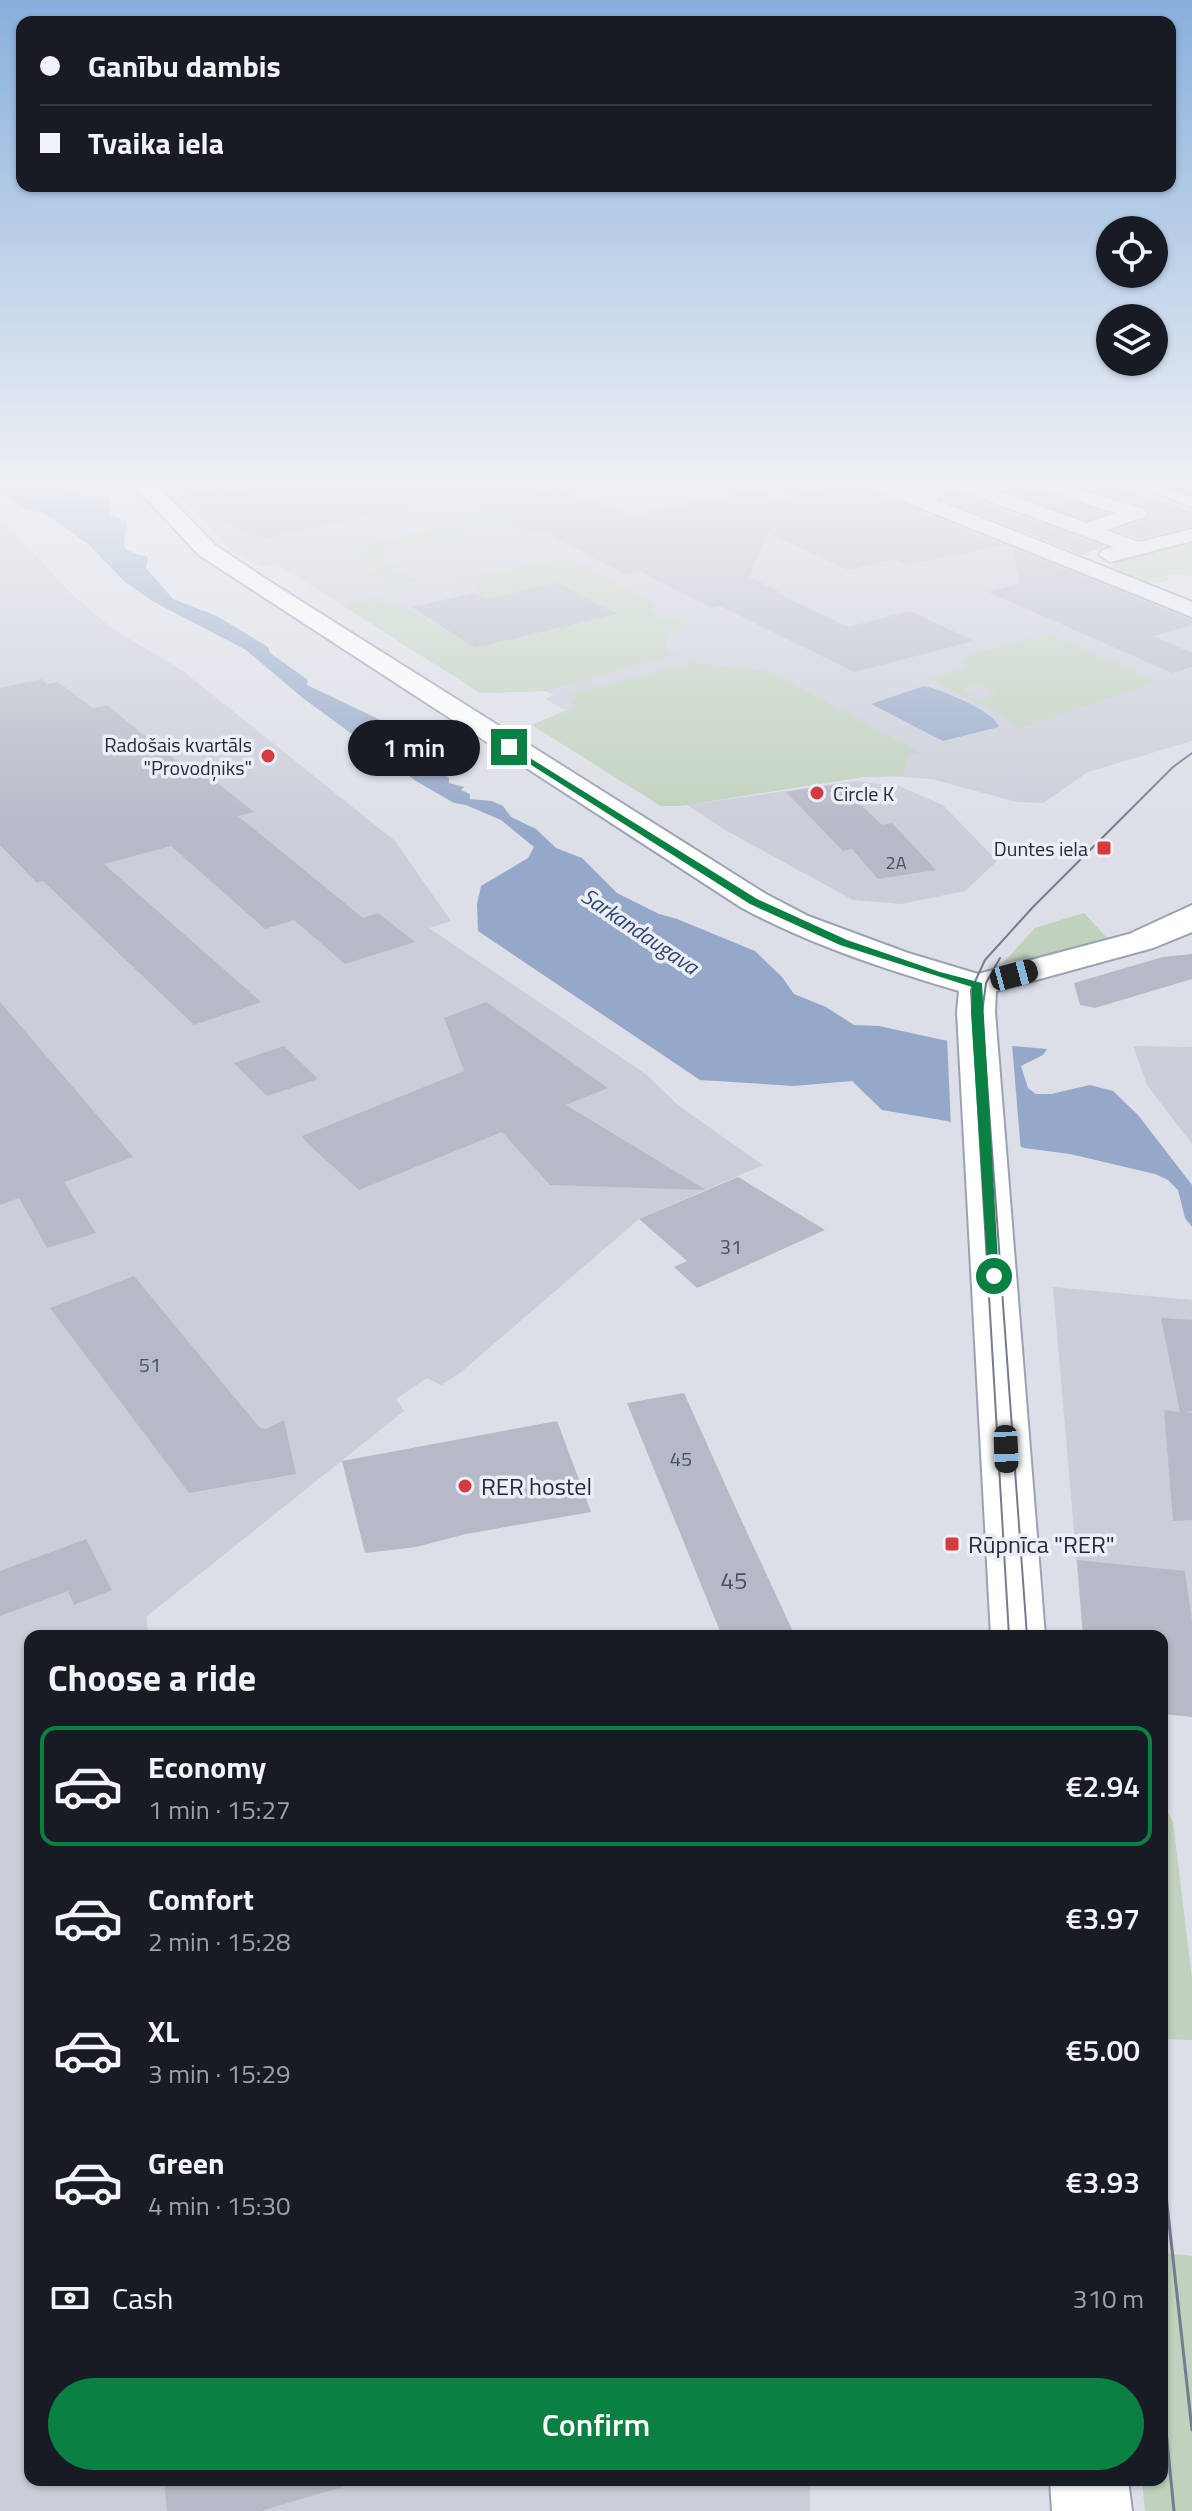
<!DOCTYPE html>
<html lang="en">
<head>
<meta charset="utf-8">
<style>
	:root { --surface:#171b24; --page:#242831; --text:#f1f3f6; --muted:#9ea1a6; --line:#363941; --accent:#0b8043 }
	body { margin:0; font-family:"Titillium Web",sans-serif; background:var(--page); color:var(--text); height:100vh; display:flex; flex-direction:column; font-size:30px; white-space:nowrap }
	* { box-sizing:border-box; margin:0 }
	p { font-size:26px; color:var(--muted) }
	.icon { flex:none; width:44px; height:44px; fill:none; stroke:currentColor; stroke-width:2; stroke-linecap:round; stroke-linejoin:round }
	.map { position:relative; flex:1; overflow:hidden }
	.details { position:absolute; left:24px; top:1630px; width:1144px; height:856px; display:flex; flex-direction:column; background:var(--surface); border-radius:16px; box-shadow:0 2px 6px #0004 }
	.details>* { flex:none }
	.top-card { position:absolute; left:16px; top:16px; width:1160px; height:176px; border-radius:16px; box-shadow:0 2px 6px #0004; display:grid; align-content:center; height:176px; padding:0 24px; background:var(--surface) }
	.tools { position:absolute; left:1096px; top:216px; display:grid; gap:16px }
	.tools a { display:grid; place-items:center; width:72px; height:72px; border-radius:50%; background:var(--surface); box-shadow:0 2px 6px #0004; font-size:40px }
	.end { position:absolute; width:36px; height:36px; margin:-18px; border:10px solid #0b8043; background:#fff; box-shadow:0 0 0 4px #fff }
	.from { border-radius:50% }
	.bubble { position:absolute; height:56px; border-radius:28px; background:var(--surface); box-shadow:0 2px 6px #0004; font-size:26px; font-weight:600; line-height:56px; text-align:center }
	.car { position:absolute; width:24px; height:48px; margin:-24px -12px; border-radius:10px; box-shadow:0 0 6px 2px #0007; background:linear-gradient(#222 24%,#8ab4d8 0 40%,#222 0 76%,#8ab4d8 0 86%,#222 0) }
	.top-card b { display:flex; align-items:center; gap:28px; height:76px; font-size:30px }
	.top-card b+b { border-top:2px solid var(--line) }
	.top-card i { width:20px; height:20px; background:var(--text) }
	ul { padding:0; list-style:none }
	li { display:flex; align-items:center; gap:24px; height:120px; margin:0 16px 12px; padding:0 8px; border:4px solid transparent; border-radius:16px }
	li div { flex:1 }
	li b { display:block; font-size:30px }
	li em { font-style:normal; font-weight:600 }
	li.current { border-color:var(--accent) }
	li>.icon { width:72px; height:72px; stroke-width:1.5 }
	h2 { padding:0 24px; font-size:36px; line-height:96px }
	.pay { display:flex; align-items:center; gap:20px; height:88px; padding:0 24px; font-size:30px }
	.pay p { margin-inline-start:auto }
	.button { display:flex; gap:16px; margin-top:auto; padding:16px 24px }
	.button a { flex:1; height:92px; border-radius:48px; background:var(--accent); color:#fff; font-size:32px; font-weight:600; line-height:92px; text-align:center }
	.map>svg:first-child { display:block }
	.built { fill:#caced9 }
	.green { fill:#c0d1bd }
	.water { fill:#95a8c9 }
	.pier { fill:#dcdfe7 }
	.building { fill:#b6bac7 }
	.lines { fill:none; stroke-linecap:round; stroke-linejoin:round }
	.minor-casing { stroke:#a1a5b1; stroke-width:4 }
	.major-casing { stroke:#9ba2b3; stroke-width:4 }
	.minor { fill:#eff0f5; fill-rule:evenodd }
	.major { fill:#fff; fill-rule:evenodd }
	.tram-far1 { stroke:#757c91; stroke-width:2 }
	.tram { stroke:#757c91; stroke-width:3 }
	.route { fill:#0b8043 }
	.poi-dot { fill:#d33b3e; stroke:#eceef5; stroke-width:3 }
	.labels { text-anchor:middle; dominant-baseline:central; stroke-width:7; stroke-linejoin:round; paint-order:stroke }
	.far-number-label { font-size:18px; fill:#494f60 }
	.far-poi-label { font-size:20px; fill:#252b3e; stroke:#eceef5; text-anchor:end }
	.number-label { font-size:20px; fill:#494f60 }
	.far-water-label { font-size:22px; font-style:italic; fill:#2e4473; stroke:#eceef5 }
	.poi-label { font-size:24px; fill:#252b3e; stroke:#eceef5; text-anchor:start }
	.near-number-label { font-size:24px; fill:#494f60 }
</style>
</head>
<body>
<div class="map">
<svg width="1192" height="2511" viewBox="0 0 1192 2511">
	<rect width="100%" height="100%" fill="#dcdfe7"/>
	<!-- built -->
	<g class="built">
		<polygon points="165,480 856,480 1192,616 1192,741 1088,772 1043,803 1017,802 931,779 890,776 863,777 693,804 855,781 899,786 943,805 997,861 965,891 901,904 853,900 727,831 687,805 661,806 532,725 566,711 545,699 554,695 545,691 480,693 277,564 261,566 233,552"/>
		<polygon points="0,518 73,595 110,627 183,671 395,841 451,921 429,928 647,1075 679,1106 763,1165 639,1219 460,1373 441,1385 427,1378 396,1399 404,1411 146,1617 149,1636 30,1636 30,2480 810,2480 810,2511 0,2511"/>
		<polygon points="1133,1046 1192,1047 1192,1144 1147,1085"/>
		<polygon points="1053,1287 1192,1300 1192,1717 1162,1636 1083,1636"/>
	</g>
	<!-- green -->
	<g class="green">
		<polygon points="1043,485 1132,513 1080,527 988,488"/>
		<polygon points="505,513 515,524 534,532 522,535 504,526 386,550 390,554 378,558 386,563 399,563 401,565 393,568 412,580 420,578 418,581 388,586 385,585 395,582 383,575 371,577 365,573 380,568 353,552 320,556"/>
		<path d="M1192,542V577C1184,573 1175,574 1167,576L1168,580C1151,588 1124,576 1110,564Z"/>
		<polygon points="569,557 658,605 646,610 662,619 679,617 679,629 665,630 666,653 680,653 546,691 480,693 342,605 386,596 376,600 389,608 402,606 476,648 616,615 557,583 490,602 474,593 479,589 467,581 453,581"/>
		<polygon points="1050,633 1156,682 1018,729 1008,719 968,698 980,699 997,694 979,684 962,689 972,695 965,697 927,679 963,669 967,658 978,653"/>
		<polygon points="692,663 769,671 921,753 908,754 903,776 863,777 679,806 661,806 532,725 576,706 570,701 577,697 573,693"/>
		<polygon points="1084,913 1109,940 1002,964 1035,928"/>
		<polygon points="1162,1801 1173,1822 1192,1979 1192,2040 1162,2039"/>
		<polygon points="1162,2232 1165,2253 1192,2256 1192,2511 1145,2511 1142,2480 1162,2480"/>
	</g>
	<!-- water -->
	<g class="water">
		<path d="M0,480H61V488L74,494L110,499V514L127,522C124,552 116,547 148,557L146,568L173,599L217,616L268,647L270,653L308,680L307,685L391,725L390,730C409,748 430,761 449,778V783L464,787L461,790L470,794V799L492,801L503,806L511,817L536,829L556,848L582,858L617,893L659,914L677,919L755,951L782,977L794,994L826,1007L854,1025L879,1026L943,1040L1047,1049L1043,1055L1021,1066L1028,1088L1036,1094H1051L1090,1085L1113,1091L1138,1115L1192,1185V1227L1185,1218L1178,1190L1168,1180L1155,1174L1070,1154L1024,1148L947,1121L882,1110L852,1081L794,1086L700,1080L478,931L477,904L481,886L528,858L534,847L501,820L466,805L454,803L416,781L304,699L246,650L152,601L125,582L88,544L45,514L25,509L0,491Z"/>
		<path d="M924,686C942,690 994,711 999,727L943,741L871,704Z"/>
	</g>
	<!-- pier -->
	<polygon class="pier" points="947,1037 1012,1044 1021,1152 951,1127"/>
	<!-- building -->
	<g class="building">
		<polygon points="291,480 499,480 559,495 567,493 634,515 755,490 776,499 856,481 860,487 1004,545 907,565 894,559 848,570 768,533 749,577 780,592 777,593 848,627 910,611 974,641 854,672 720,606 712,608 640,571 625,574 546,533 528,531 460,495 259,540 178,496 224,487 232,492"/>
		<polygon points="1057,480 1092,480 1192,511 1192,526 1139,539 1115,530 1145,520 1150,513 1146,507"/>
		<polygon points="1022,491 1056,497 1106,513 1086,520 1011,492"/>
		<polygon points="950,493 975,496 982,502 1104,546 1082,555 943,499"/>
		<polygon points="1012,548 1192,620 1192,625 1153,636 1192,653 1192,667 1172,673 988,592 1020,583"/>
		<polygon points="557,583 617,614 475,648 412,607 474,593 486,599"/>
		<polygon points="42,679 47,684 58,682 93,708 107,705 190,772 201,770 254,812 238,816 363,918 378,913 415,942 345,964 294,920 265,929 171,846 104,864 261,1002 194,1025 43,881 37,883 0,845 0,688"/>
		<polygon points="839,784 882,825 892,823 936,870 878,879 852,849 843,851 786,792"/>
		<polygon points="1192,954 1192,979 1095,1008 1080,1005 1074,983 1163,957"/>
		<polygon points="0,1002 133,1157 64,1182 96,1233 47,1248 19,1198 0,1205"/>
		<polygon points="486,1002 608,1088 566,1105 706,1190 550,1185 502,1132 359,1190 307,1143 302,1136 464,1071 444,1018"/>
		<polygon points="284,1046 318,1079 267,1096 234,1063"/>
		<polygon points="738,1177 825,1230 697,1288 674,1267 687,1261 639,1219"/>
		<polygon points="134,1276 260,1428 266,1429 284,1420 296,1474 189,1493 50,1308"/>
		<polygon points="1161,1318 1192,1320 1192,1411 1185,1412 1192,1413 1192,1520 1173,1521 1164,1410 1180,1412"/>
		<polygon points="684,1393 738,1513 795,1636 722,1636 627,1403"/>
		<polygon points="557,1421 591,1512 466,1534 416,1547 365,1553 342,1461"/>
		<polygon points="86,1539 112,1590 74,1605 68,1591 0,1616 0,1571"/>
		<polygon points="1077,1560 1185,1571 1192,1621 1192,1717 1162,1714 1162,1636 1083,1636"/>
		<polygon points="164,2480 342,2480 342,2487 261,2511 167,2511"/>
	</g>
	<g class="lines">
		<!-- minor casing -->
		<g class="minor-casing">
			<g id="minor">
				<path d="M858,480H885L920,494L936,480H1048L1144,509L1147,513L1144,517L1106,530L1139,542L1192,529V541L1110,562L1099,555L1102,550L1114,547L983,499L976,493L949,490L937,500L1192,602V617L861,484ZM1022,488L1057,494L1116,513L1086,523L997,490Z"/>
				<polygon points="1128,480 1155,480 1192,494 1192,507 1131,484"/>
			</g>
		</g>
		<!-- major casing -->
		<g class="major-casing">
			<g id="major">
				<path d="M129,480H152L215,545L269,581L766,894L808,916L908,953L978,974L1129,934L1192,905V932L1153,948L996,991L995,1012L1045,1636H991L957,1012L959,991C884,969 811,945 742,908L199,555Z"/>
				<polygon points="1050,2480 1128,2480 1132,2511 1052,2511"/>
			</g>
		</g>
		<!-- minor -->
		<use href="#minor" class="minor"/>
		<!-- major -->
		<use href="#major" class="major"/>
		<!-- tram-far1 -->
		<g class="tram-far1">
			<polyline points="1152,480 1192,496"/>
			<polyline points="1000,958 986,983 982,1013 1027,1636"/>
			<polyline points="1009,1636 971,990 985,960 1033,907 1173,767 1192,753"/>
		</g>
		<!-- tram -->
		<g class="tram">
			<polyline points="1162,2159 1192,2430"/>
			<polyline points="1162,2390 1174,2511"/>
		</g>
	</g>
	<!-- sky -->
	<linearGradient id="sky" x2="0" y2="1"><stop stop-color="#87afdc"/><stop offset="0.58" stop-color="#eff1f4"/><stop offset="1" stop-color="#eff1f4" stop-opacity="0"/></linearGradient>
	<rect width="1192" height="831" fill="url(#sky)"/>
	<!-- route -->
	<polygon class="route" points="509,745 757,899 847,940 940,972 982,983 999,1279 988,1276 971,1012 972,987 840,945 750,904 506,749"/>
	<!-- markers -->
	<g class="poi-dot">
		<circle cx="268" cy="756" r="8"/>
		<circle cx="817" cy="793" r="8"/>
		<rect x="1096" y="840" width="16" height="16" rx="4"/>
		<circle cx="465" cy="1486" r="8"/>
		<rect x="944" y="1536" width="16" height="16" rx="4"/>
	</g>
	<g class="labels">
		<!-- far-number labels -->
		<g class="far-number-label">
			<text x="896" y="862">2A</text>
		</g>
		<!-- far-poi labels -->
		<g class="far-poi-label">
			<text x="252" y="744">Radošais kvartāls<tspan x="252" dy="23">"Provodņiks"</tspan></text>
			<text x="833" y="793" text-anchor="start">Circle K</text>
			<text x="1088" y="848">Duntes iela</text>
		</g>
		<!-- number labels -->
		<g class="number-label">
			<text x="731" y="1246">31</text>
			<text x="150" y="1364">51</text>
			<text x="681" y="1458">45</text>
		</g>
		<!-- far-water labels -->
		<g class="far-water-label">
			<text transform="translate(640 931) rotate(34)">Sarkandaugava</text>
		</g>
		<!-- poi labels -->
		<g class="poi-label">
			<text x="481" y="1486">RER hostel</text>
			<text x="968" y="1544">Rūpnīca "RER"</text>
		</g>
		<!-- near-number labels -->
		<g class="near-number-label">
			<text x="734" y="1580">45</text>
		</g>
	</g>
</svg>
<div class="tools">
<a><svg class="icon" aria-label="locate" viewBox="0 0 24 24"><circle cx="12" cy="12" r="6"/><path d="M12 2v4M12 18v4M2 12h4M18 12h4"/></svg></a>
<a><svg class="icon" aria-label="layers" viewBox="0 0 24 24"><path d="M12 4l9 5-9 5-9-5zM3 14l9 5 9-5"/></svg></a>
</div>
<i class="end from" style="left:994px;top:1276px"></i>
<i class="end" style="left:509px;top:747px"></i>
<div class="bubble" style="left:348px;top:720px;width:132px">1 min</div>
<i class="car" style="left:1014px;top:975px;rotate:75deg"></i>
<i class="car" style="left:1006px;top:1449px;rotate:178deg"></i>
<div class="top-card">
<b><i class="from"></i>Ganību dambis</b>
<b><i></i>Tvaika iela</b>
</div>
<section class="details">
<h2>Choose a ride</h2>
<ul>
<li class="current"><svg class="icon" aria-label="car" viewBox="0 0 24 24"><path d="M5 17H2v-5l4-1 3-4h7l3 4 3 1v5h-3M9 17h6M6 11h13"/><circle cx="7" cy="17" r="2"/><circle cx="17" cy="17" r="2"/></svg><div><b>Economy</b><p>1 min · 15:27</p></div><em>€2.94</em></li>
<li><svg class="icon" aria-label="car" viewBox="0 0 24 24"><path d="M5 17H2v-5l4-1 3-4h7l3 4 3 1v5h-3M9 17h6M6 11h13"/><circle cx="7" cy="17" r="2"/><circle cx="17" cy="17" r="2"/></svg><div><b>Comfort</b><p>2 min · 15:28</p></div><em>€3.97</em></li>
<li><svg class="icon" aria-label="car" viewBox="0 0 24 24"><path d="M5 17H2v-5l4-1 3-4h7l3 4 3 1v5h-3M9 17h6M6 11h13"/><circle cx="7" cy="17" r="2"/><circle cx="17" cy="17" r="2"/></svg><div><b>XL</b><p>3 min · 15:29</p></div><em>€5.00</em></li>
<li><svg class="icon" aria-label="car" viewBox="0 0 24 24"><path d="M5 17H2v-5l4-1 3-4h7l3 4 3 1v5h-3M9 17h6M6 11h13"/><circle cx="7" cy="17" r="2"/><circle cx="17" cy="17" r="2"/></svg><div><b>Green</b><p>4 min · 15:30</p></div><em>€3.93</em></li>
</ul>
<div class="pay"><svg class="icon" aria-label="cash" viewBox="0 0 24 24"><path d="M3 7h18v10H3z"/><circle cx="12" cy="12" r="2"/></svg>Cash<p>310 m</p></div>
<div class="button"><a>Confirm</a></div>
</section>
</div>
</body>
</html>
